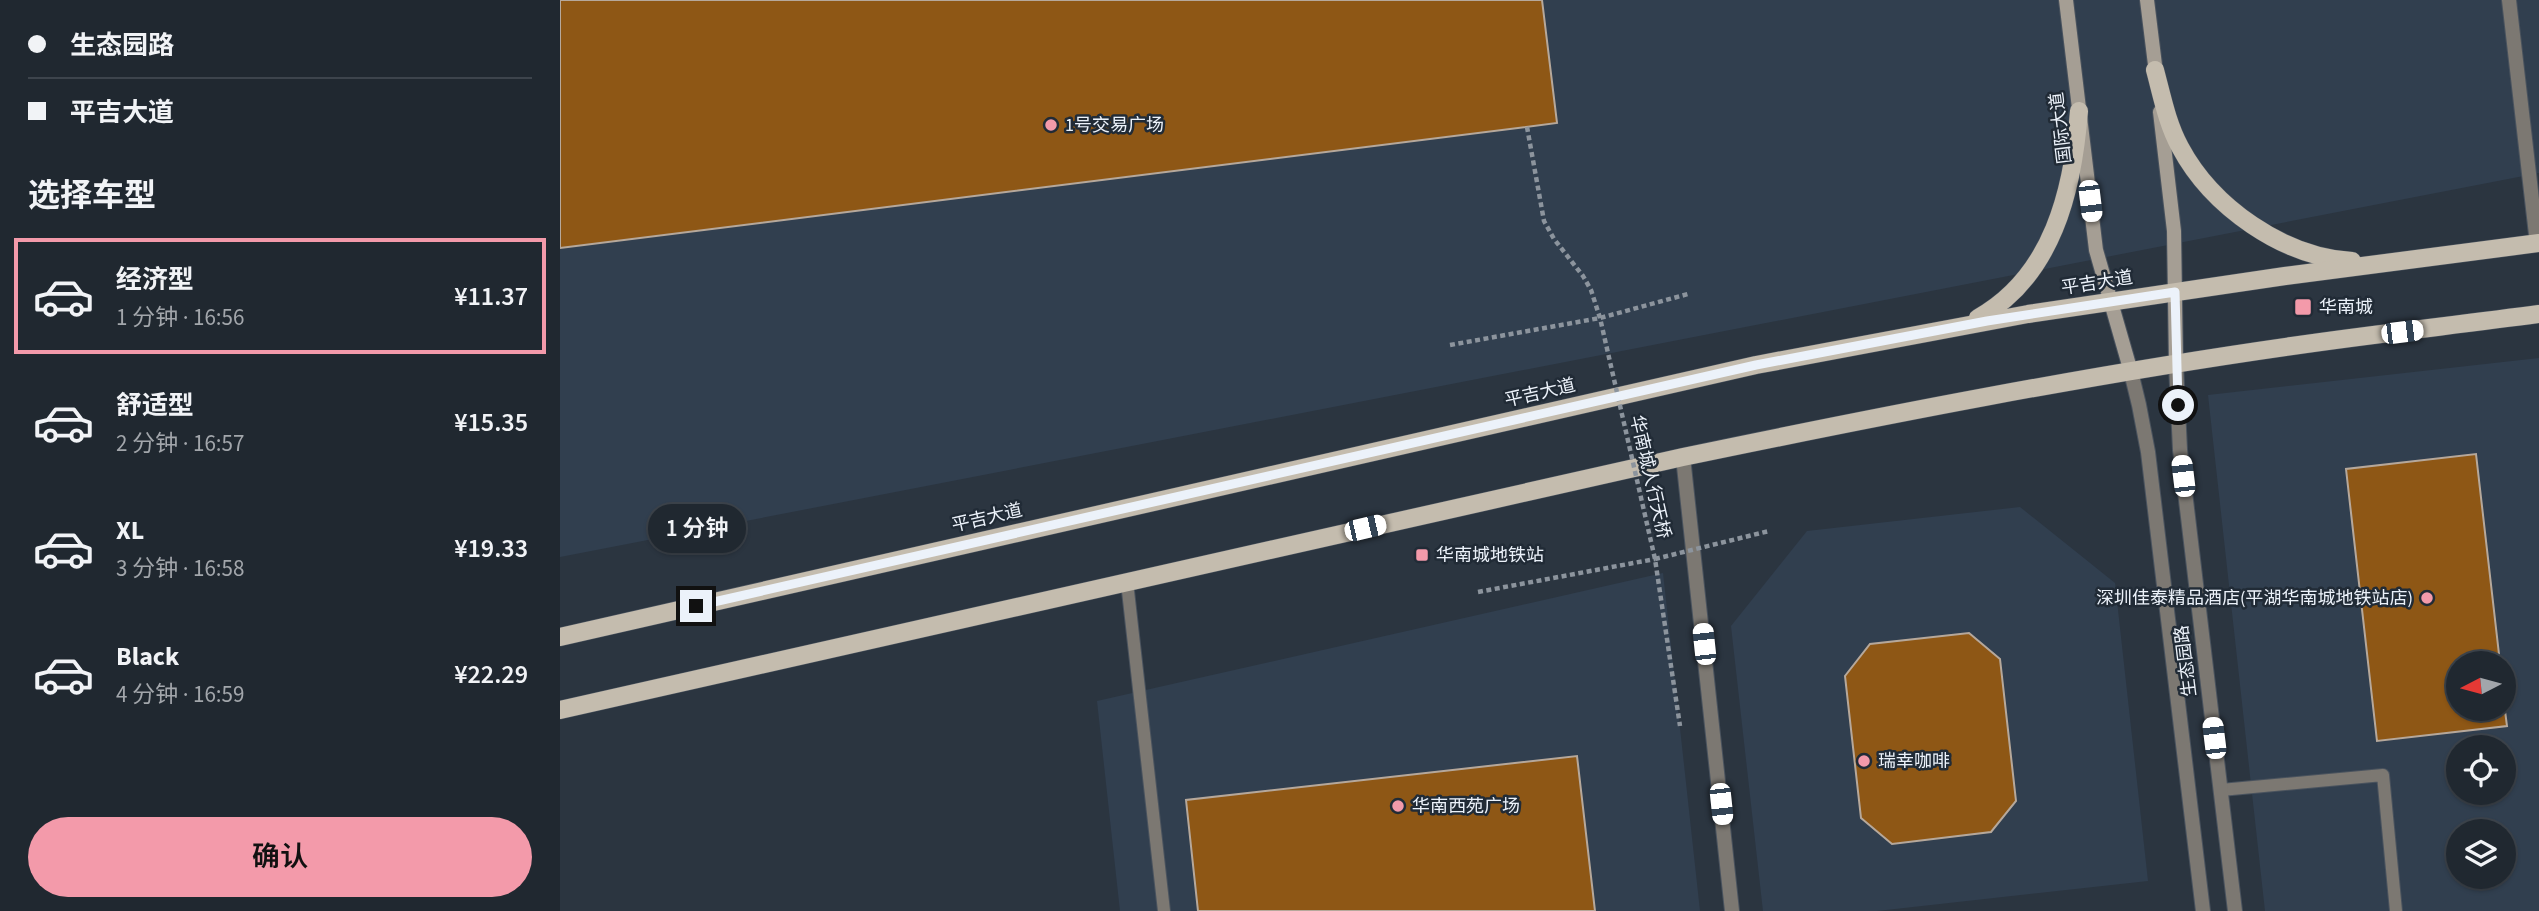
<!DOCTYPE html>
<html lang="zh">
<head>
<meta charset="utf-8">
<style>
	:root { --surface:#202830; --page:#283038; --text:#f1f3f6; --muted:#a2a6ab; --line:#3d444c; --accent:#f39aaa }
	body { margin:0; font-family:"Source Sans 3","Noto Sans SC",sans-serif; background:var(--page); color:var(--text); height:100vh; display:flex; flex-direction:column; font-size:26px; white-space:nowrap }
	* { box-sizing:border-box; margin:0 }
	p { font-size:23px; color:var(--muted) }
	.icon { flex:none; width:38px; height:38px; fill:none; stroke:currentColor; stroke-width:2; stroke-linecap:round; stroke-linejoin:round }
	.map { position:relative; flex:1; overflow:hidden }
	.side { display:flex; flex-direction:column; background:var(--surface); width:560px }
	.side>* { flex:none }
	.top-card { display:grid; align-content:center; height:154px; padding:0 28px; background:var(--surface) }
	.needle { width:46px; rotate:264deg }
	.tools { position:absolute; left:1886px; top:651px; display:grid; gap:14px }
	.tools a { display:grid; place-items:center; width:70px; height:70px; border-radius:50%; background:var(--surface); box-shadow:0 2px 5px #0004,0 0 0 2px var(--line); font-size:35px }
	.end { position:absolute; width:32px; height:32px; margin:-16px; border:9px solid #ecf2fa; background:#111; box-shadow:0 0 0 4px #111 }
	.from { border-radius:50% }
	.bubble { position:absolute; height:49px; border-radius:24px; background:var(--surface); box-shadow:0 2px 5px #0004,0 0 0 2px var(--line); font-size:23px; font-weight:600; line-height:49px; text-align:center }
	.car { position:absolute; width:21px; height:42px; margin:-21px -10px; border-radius:9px; box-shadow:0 0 5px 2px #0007; background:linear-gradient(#fff 24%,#345 0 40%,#fff 0 76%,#345 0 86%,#fff 0) }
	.top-card b { display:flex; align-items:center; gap:24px; height:66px; font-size:26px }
	.top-card b+b { border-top:2px solid var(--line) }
	.top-card i { width:18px; height:18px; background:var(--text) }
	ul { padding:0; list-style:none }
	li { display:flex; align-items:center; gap:21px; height:116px; margin:0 14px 10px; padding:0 14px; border:4px solid transparent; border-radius:0px }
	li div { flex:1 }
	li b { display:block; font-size:26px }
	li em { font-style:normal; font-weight:600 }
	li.on { border-color:var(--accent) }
	li>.icon { width:63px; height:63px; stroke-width:1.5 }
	h2 { padding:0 28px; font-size:32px; line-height:84px }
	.button { display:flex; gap:14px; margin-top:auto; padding:14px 28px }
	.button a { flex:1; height:80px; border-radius:42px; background:var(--accent); color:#111; font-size:28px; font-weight:600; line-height:80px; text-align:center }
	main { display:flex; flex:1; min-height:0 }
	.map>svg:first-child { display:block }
	.built { fill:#313f4f; fill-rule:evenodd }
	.building { fill:#8e5715; stroke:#b6a89b; stroke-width:2 }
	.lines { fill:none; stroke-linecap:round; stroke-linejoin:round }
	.lane-casing { stroke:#4a535e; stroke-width:14 }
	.street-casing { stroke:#4a535e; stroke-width:16 }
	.secondary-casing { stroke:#4a535e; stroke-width:16 }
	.primary-casing { stroke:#4a535e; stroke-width:19 }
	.path { stroke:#8c949d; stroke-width:4.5; stroke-dasharray:5 3.5; stroke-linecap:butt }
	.lane { stroke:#7c7872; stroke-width:12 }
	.street { stroke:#7c7872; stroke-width:14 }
	.secondary { stroke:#a59e94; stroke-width:14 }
	.primary { stroke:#c4bcae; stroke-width:18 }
	.path-bridge { stroke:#8c949d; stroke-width:4.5; stroke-dasharray:5 3.5; stroke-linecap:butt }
	.route { stroke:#ecf2fa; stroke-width:9 }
	.poi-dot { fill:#f39aaa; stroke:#212b36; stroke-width:2.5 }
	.labels { text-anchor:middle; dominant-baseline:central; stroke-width:5; stroke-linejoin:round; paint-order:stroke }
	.poi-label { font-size:18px; fill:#ecf2fa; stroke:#212b36; text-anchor:start }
	.street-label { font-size:18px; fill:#ecf2fa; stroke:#212b36 }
</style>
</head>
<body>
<main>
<section class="side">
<div class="top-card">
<b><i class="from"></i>生态园路</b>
<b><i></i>平吉大道</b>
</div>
<h2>选择车型</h2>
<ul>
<li class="on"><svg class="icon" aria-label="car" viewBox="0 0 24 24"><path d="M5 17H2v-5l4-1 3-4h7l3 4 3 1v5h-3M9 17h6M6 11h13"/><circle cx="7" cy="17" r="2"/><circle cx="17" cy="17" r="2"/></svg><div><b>经济型</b><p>1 分钟 · 16:56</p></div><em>¥11.37</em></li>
<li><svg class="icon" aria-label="car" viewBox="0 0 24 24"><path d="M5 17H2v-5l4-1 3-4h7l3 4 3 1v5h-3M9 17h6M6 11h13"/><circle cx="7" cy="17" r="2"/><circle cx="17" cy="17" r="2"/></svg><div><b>舒适型</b><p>2 分钟 · 16:57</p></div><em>¥15.35</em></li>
<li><svg class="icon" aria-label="car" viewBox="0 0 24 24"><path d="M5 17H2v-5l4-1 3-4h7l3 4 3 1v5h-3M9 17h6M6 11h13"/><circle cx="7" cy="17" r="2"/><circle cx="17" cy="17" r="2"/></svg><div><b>XL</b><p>3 分钟 · 16:58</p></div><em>¥19.33</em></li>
<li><svg class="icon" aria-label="car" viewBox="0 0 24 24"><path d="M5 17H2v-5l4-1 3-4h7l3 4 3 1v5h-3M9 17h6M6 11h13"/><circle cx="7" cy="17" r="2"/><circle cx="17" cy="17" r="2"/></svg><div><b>Black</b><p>4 分钟 · 16:59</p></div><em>¥22.29</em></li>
</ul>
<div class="button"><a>确认</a></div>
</section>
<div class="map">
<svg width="1979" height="911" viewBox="0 0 1979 911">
	<rect width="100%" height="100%" fill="#2b3540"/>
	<!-- built -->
	<g class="built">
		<polygon points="0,0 1979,0 1979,173 0,557"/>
		<path d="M1979,358V911H1705L1648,395ZM1899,663H1944V709H1899ZM1899,747H1944V793H1899ZM1899,831H1944V877H1899Z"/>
		<polygon points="1460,507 1555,583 1588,881 1317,911 1203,911 1171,626 1247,531"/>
		<polygon points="1103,573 1140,911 560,911 537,701"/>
	</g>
	<!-- building -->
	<g class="building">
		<polygon points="0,0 982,0 997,123 0,248"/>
		<polygon points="1916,454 1940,663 1899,663 1899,709 1944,709 1944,703 1947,726 1817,741 1786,469"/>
		<polygon points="1409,633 1440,659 1456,801 1431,832 1332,844 1301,818 1285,676 1310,644"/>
		<polygon points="1017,756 1035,911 638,911 626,800"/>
	</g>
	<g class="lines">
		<!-- lane casing -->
		<g class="lane-casing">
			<g id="lane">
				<polyline points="567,582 604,911"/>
				<polyline points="1661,790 1823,775 1836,911"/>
			</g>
		</g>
		<!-- street casing -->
		<g class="street-casing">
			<g id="street">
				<polyline points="1949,0 1977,243"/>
				<polyline points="1616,365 1620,450 1675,911"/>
				<polyline points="1571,372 1579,405 1588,452 1643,911"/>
				<polyline points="1123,457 1172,911"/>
			</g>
		</g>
		<!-- secondary casing -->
		<g class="secondary-casing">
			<g id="secondary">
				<polyline points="1506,0 1536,250 1571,372"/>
				<polyline points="1587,0 1597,81"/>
				<polyline points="1600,112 1614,231 1616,365"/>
			</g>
		</g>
		<!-- primary casing -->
		<g class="primary-casing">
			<g id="primary">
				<path d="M1595,70C1602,96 1607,123 1620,147C1652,207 1723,257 1792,261"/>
				<path d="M1418,318C1493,276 1513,190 1519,111"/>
				<polyline points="0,637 1196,365 1468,314 1725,276 1979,243"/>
				<path d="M0,710L1123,457C1325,415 1528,375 1732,346C1814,334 1897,325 1979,314"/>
			</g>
		</g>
		<!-- path -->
		<g class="path">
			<polyline points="890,345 1040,318 1128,294"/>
			<polyline points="918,592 1095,559"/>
		</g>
		<!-- lane -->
		<use href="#lane" class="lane"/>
		<!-- street -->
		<use href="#street" class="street"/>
		<!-- secondary -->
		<use href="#secondary" class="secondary"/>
		<!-- primary -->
		<use href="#primary" class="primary"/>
		<!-- path-bridge -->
		<g class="path-bridge">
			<polyline points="967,127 984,221 994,239 1023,276 1031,290 1040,318 1095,559 1120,726"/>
			<polyline points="1095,559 1209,531"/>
		</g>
	</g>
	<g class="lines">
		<!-- route -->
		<polyline class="route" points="136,606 1196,365 1427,321 1615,292 1618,405"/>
	</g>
	<!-- markers -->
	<g class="poi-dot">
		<circle cx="491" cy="125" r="7"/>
		<rect x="1734" y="298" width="18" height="18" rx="3.5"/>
		<rect x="855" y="548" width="14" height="14" rx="3.5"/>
		<circle cx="1867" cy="598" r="7"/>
		<circle cx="1304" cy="761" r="7"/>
		<circle cx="838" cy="806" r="7"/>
	</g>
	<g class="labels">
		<!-- poi labels -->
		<g class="poi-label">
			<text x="505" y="125">1号交易广场</text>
			<text x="1759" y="307">华南城</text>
			<text x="876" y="555">华南城地铁站</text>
			<text x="1853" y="598" text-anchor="end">深圳佳泰精品酒店(平湖华南城地铁站店)</text>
			<text x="1318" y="761">瑞幸咖啡</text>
			<text x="852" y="806">华南西苑广场</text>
		</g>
		<!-- street labels -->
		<g class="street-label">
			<text transform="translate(1501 128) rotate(-97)">国际大道</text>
			<text transform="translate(1537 283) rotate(-9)">平吉大道</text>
			<text transform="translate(980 393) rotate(-13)">平吉大道</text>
			<text transform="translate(1090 477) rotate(77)">华南城人行天桥</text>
			<text transform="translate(427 518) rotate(-13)">平吉大道</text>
			<text transform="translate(1626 661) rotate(-97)">生态园路</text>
		</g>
	</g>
</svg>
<div class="tools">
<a><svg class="needle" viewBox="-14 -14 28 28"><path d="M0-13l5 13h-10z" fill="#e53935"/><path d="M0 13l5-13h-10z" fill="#a2a6ab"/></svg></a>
<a><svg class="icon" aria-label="locate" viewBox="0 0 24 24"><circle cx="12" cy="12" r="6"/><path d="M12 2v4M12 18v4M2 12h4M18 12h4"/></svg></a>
<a><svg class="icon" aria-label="layers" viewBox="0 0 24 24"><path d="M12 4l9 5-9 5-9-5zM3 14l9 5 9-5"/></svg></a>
</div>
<i class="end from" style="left:1618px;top:405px"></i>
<i class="end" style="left:136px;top:606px"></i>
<div class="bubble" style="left:88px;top:504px;width:98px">1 分钟</div>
<i class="car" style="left:1530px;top:201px;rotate:173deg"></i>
<i class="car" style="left:1842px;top:332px;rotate:83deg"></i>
<i class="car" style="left:1623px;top:476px;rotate:353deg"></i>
<i class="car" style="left:805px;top:528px;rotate:77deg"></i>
<i class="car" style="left:1144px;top:644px;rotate:354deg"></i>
<i class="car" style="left:1654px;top:738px;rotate:353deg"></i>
<i class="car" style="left:1161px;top:804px;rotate:174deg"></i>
</div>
</main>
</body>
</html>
